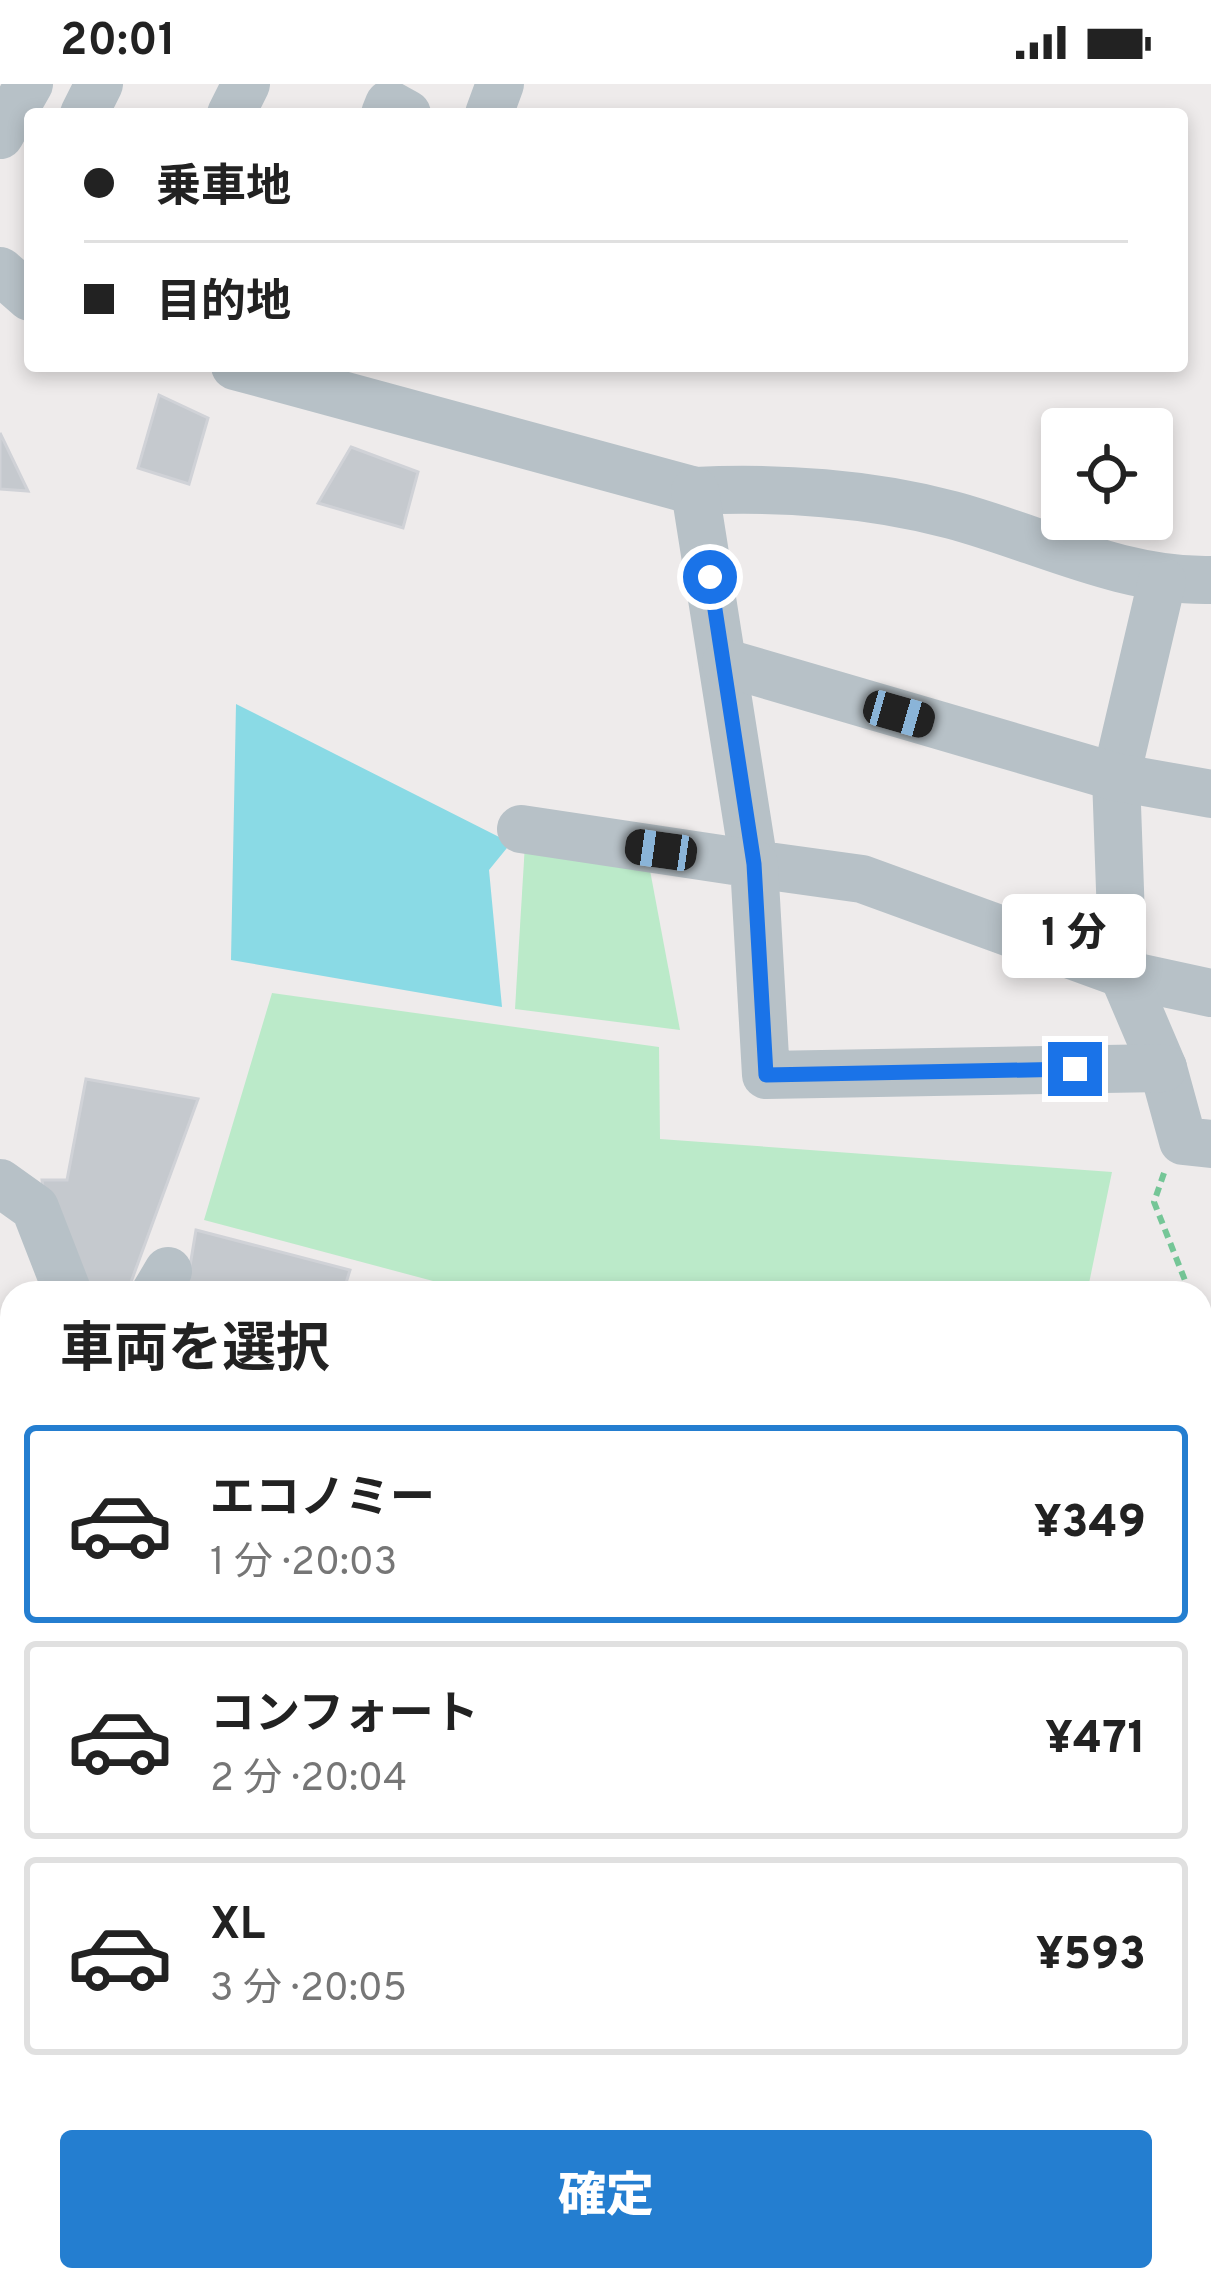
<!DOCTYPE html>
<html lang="ja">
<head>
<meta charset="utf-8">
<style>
	:root { --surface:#fff; --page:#f6f6f6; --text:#222; --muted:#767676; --line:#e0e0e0; --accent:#247ed0 }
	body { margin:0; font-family:Overpass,"Noto Sans JP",sans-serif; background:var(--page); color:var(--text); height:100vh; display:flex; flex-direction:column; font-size:45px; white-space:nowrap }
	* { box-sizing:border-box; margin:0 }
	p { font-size:39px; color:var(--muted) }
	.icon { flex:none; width:66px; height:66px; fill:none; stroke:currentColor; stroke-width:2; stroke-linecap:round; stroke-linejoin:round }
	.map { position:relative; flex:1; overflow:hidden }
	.drawer { position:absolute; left:0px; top:1197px; width:1212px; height:1011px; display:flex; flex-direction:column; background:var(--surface); border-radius:36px 36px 0 0; box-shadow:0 6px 18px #0003 }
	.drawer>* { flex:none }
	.hud { position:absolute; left:24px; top:24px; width:1164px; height:264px; border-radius:12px; box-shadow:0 6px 18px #0003; display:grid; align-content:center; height:264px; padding:0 60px; background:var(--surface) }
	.tools { position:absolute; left:1041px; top:324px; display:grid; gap:24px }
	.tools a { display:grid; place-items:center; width:132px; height:132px; border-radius:12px; background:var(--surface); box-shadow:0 6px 18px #0003; font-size:60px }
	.end { position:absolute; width:54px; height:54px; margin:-27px; border:15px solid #1a73e8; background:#fff; box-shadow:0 0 0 6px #fff }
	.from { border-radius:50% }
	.bubble { position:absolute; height:84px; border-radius:12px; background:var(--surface); box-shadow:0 6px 18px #0003; font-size:39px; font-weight:800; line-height:84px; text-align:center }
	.car { position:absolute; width:36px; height:72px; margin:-36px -18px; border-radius:15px; box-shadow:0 0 9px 3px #0007; background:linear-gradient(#222 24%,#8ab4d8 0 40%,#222 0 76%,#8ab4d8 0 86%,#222 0) }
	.hud b { display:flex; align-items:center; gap:42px; height:114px; font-size:45px }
	.hud b+b { border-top:3px solid var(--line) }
	.hud i { width:30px; height:30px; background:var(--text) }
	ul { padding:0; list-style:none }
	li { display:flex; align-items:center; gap:36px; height:198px; margin:0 24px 18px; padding:0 36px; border:6px solid var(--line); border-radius:12px }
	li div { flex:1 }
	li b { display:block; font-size:45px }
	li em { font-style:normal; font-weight:800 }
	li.on { border-color:var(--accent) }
	li>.icon { width:108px; height:108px; stroke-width:1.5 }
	h2 { padding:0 60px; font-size:54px; line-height:144px }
	.primary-button { display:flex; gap:24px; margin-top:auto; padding:24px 60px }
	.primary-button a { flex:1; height:138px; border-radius:12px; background:var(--accent); color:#fff; font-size:48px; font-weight:800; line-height:138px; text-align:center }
	.status { display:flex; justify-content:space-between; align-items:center; height:84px; padding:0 60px; background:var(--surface); direction:ltr }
	.status svg { height:33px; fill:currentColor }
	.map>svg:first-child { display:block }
	.green { fill:#bbeac9 }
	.water { fill:#8adae5 }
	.building { fill:#c5c9ce; stroke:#d0d2d7; stroke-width:3 }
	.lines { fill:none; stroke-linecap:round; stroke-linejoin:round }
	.path { stroke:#75c697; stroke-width:6; stroke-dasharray:9 6; stroke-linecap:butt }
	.minor { stroke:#b7c1c7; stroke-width:48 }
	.highway { stroke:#85a2b8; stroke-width:66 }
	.route { stroke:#1a73e8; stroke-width:15 }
</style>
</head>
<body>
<div class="status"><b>20:01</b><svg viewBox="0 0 49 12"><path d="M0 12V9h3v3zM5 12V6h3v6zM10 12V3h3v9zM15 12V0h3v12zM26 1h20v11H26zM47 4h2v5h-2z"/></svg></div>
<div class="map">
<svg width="1211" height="2207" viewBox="0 0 1211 2207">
	<rect width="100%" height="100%" fill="#eeebeb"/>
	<!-- green -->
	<g class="green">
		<polygon points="525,760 649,781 680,946 515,925"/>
		<polygon points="272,909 659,963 660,1055 1112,1088 1087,1209 478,1209 204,1136"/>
		<polygon points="1200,1883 1211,1896 1211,2148 1200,2146"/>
	</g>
	<!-- water -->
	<polygon class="water" points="236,620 511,759 489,786 502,923 231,876"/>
	<!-- building -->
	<g class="building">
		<polygon points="159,311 208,334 189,400 138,384"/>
		<polygon points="0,349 28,407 0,405"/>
		<polygon points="351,363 418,388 403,444 318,419"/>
		<polygon points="86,995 198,1015 127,1209 75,1209 48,1141 42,1096 67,1096"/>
		<polygon points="196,1146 350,1186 343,1209 226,1209 187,1200"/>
		<polygon points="0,1584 12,1589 12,1633 0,1629"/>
		<polygon points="1200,1751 1211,1766 1211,1819 1200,1791"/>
		<polygon points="1200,2172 1211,2173 1211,2207 751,2207 751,2196 1200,2196"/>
	</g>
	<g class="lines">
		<!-- path -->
		<g class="path">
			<polyline points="1164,1089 1154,1118 1190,1209"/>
			<polyline points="1200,1235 1211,1262"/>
			<polyline points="0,1779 12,1732"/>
		</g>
		<!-- minor -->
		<g class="minor">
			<polyline points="84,30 99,0"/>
			<polyline points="231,30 246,0"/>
			<polyline points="385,30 389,20 407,30"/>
			<polyline points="489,30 500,0"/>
			<polyline points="0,51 29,0"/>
			<polyline points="0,187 30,213"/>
			<path d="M235,282L695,407C778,403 870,409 952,431C1038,454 1121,498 1211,496"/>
			<polyline points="695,407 754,780 862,795 1123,890 1211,909"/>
			<polyline points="1162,497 1116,693 1123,890 1163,984 1183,1057 1211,1060"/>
			<polyline points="726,579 1116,693 1211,710"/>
			<polyline points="521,745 754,780 766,991 1163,984"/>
			<polyline points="0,1099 35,1124 68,1209"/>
			<polyline points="155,1209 168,1187"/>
			<polyline points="1200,1708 1211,1721"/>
			<polyline points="0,1928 12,1962"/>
			<polyline points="1200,2155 1211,2156"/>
			<polyline points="113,2196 118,2207"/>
			<polyline points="199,2196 202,2207"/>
			<polyline points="1135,2196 1135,2207"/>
			<polyline points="732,2207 732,2196"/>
		</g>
		<!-- highway -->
		<polyline class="highway" points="0,2121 12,2153"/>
	</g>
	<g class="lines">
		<!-- route -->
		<polyline class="route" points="710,493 754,780 766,991 1075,985"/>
	</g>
</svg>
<div class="tools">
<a><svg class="icon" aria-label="locate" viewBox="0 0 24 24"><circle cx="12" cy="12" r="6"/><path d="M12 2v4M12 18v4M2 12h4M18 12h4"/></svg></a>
</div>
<i class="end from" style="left:710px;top:493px"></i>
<i class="end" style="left:1075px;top:985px"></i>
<div class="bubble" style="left:1002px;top:810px;width:144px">1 分</div>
<i class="car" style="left:899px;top:630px;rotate:106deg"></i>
<i class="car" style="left:661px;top:766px;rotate:278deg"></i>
<div class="hud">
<b><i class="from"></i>乗車地</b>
<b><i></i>目的地</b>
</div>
<section class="drawer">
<h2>車両を選択</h2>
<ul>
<li class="on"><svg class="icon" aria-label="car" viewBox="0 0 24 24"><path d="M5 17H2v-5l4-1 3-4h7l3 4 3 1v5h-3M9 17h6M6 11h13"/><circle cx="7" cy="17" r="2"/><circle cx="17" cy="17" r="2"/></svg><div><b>エコノミー</b><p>1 分 · 20:03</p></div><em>¥349</em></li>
<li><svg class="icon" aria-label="car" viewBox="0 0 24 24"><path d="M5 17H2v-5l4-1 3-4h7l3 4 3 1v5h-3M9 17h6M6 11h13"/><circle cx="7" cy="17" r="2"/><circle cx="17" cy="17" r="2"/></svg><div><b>コンフォート</b><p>2 分 · 20:04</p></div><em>¥471</em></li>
<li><svg class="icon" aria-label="car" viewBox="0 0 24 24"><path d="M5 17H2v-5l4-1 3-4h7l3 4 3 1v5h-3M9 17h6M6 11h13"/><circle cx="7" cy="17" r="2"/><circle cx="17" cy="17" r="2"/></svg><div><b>XL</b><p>3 分 · 20:05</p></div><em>¥593</em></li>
</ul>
<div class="primary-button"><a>確定</a></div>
</section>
</div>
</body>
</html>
